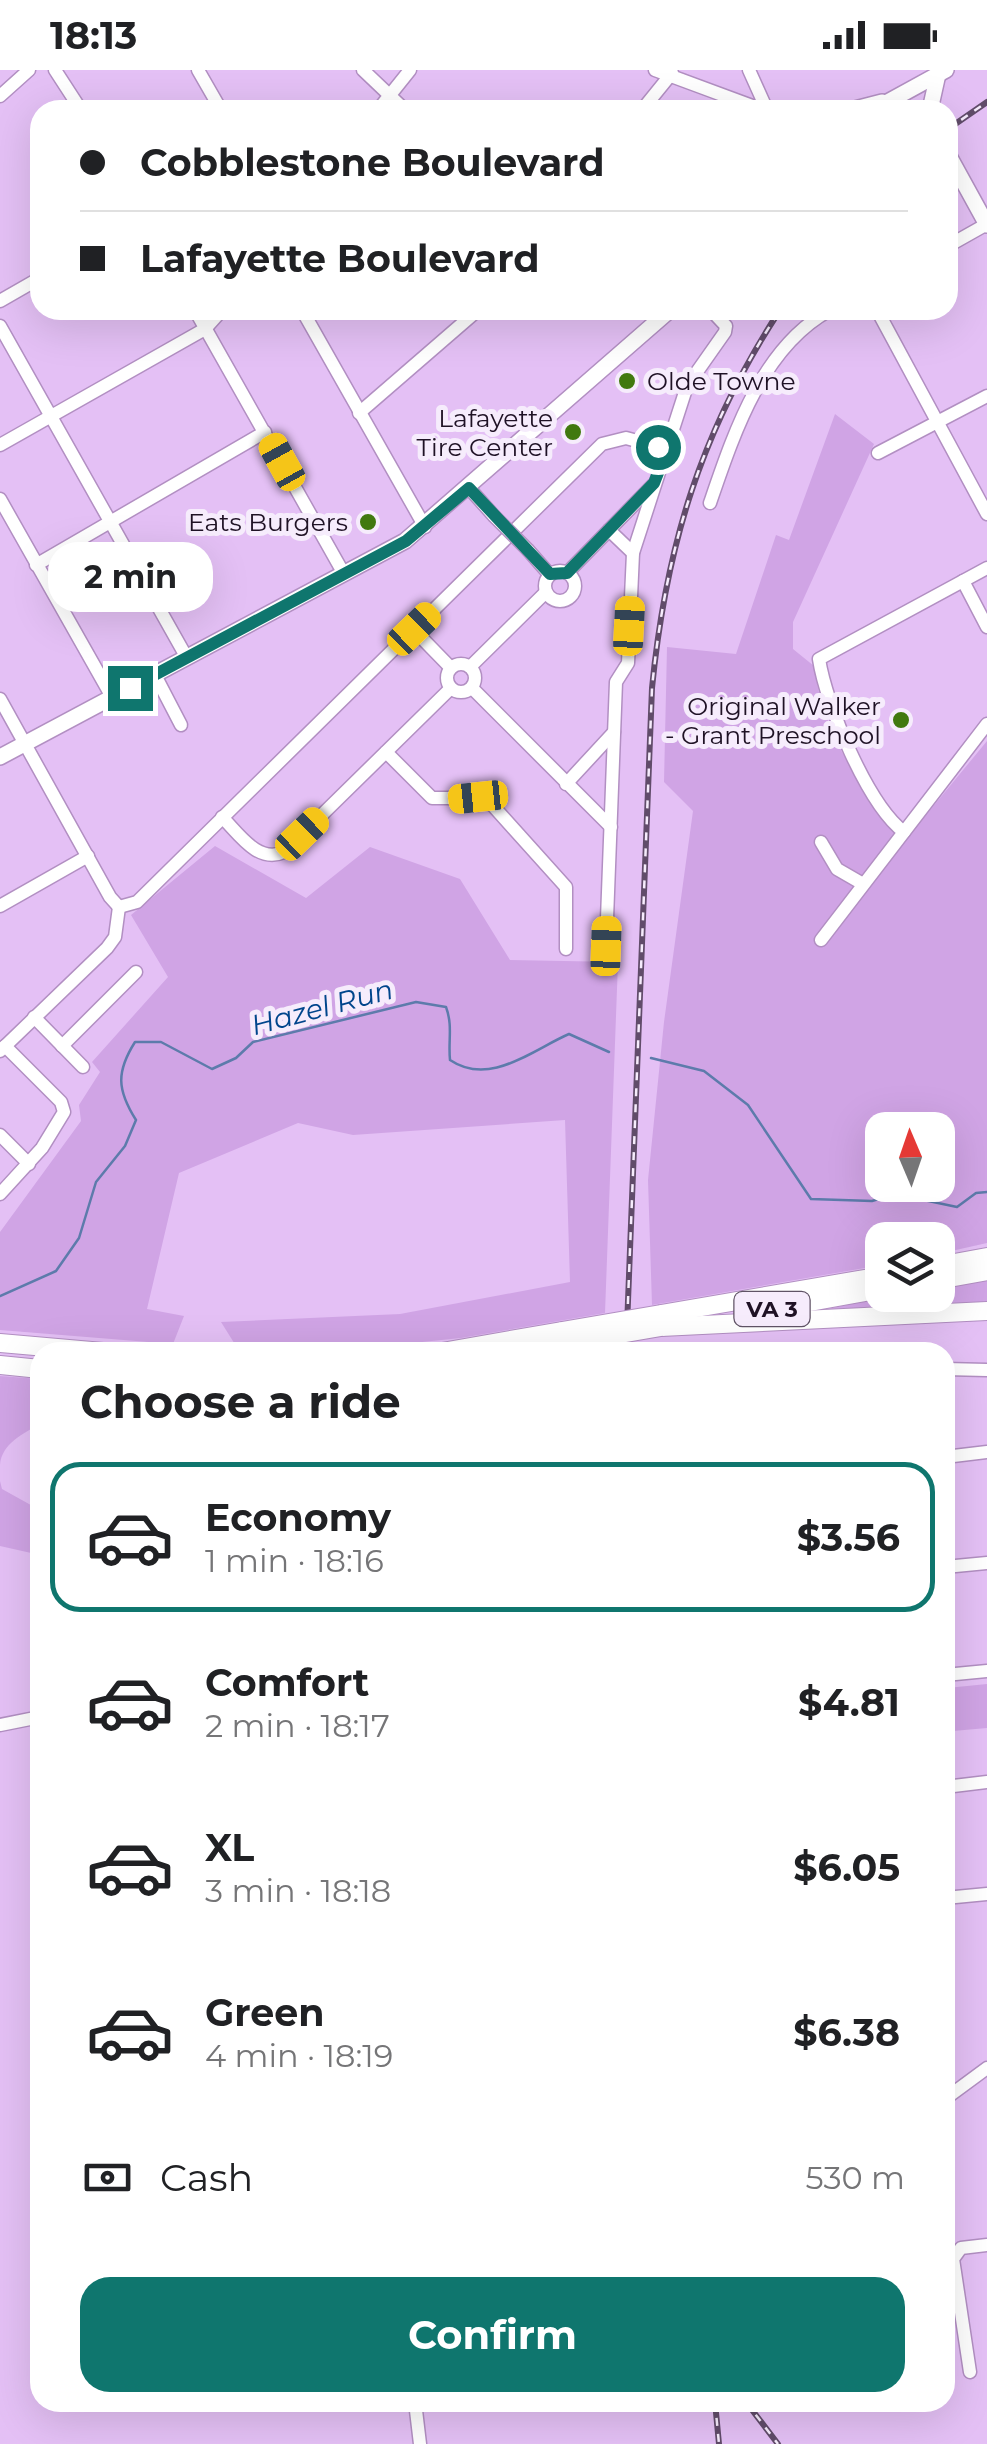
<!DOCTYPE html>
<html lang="en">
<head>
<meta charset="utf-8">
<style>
	:root { --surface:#fff; --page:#f6f6f6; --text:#202124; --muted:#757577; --line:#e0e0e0; --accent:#0f766e }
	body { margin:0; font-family:Montserrat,sans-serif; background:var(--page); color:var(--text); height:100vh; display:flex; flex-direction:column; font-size:38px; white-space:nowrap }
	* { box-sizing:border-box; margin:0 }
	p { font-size:32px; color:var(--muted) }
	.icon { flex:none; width:55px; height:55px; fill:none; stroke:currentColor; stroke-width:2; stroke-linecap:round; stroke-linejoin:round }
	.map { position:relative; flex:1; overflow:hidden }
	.side { position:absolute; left:30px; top:1272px; width:925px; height:1070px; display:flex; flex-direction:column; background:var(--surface); border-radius:30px; box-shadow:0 10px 40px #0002 }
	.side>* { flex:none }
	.hud { position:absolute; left:30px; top:30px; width:928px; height:220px; border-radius:30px; box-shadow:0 10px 40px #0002; display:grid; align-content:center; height:220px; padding:0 50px; background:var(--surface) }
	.needle { width:65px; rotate:358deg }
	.buttons { position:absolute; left:865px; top:1042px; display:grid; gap:20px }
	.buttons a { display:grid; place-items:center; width:90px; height:90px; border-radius:20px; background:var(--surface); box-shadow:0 10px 40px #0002; font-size:50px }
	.end { position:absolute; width:45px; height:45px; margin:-22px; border:12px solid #0f766e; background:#fff; box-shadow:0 0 0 5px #fff }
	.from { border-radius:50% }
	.bubble { position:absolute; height:70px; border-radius:30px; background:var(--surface); box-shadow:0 10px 40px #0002; font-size:32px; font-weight:700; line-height:70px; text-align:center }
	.car { position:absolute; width:30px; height:60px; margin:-30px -15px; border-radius:12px; box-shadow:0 0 8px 2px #0007; background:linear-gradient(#f5c518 24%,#345 0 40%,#f5c518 0 76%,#345 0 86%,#f5c518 0) }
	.hud b { display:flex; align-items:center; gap:35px; height:95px; font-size:38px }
	.hud b+b { border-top:2px solid var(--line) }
	.hud i { width:25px; height:25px; background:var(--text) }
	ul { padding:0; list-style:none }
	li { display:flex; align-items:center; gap:30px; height:150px; margin:0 20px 15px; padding:0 30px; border:5px solid transparent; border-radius:30px }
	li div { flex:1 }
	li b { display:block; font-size:38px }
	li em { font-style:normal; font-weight:700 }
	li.on { border-color:var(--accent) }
	li>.icon { width:90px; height:90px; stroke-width:1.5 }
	h2 { padding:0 50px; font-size:45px; line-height:120px }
	.pay { display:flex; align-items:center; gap:25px; height:110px; padding:0 50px; font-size:38px }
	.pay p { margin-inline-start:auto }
	.primary-button { display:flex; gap:20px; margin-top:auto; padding:20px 50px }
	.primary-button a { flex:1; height:115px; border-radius:30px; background:var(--accent); color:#fff; font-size:40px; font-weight:700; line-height:115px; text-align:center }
	.status { display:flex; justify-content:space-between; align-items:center; height:70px; padding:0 50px; background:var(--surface); direction:ltr }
	.status svg { height:28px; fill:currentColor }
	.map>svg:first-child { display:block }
	.green { fill:#d0a4e5; fill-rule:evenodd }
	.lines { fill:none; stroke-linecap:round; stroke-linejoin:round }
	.stream { stroke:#5d7bab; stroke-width:2.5 }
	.minor-casing { stroke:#b28fc2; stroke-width:15 }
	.major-casing { stroke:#b28fc2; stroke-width:18 }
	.highway-casing { stroke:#b28fc2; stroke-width:20 }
	.minor { stroke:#fff; stroke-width:12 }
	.major { stroke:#fff; stroke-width:15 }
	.highway { stroke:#fff; stroke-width:18 }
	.rail-casing { stroke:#614c6a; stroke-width:6 }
	.rail { stroke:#f6ecfc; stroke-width:2.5; stroke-dasharray:8; stroke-linecap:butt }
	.minor-bridge-casing { stroke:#b28fc2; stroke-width:15; stroke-linecap:butt }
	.highway-bridge-casing { stroke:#b28fc2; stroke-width:20; stroke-linecap:butt }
	.minor-bridge { stroke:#fff; stroke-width:12 }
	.highway-bridge { stroke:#fff; stroke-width:18 }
	.route { stroke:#0f766e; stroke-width:12 }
	.poi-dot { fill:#41790f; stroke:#f6ecfc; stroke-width:4 }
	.labels { text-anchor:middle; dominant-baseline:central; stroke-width:10; stroke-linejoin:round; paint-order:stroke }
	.shield { fill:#f6ecfc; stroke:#605366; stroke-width:2.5 }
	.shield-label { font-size:22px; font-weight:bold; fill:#1f1225 }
	.poi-label { font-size:25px; fill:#1f1225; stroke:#f6ecfc; text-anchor:end }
	.water-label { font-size:28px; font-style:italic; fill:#00458c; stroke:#f6ecfc }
</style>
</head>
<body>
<div class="status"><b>18:13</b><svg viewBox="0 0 49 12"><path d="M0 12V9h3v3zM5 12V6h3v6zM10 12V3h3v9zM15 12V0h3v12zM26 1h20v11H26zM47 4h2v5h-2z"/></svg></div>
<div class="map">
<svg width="987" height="2374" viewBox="0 0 987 2374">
	<rect width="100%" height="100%" fill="#e4c0f5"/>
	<!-- green -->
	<g class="green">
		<path d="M835,344L874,374L793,552V579L814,596C822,660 861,725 907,768L987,671V1173L938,1184V1170H882V1195L652,1235L648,1110L664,952L693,741L664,712L667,577L736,584L776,465L789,470ZM882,1060H938V1115H882Z"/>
		<polygon points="215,776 306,828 370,777 460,809 510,890 618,892 605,1243 461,1268 325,1282 236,1276 221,1252 400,1244 570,1212 565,1050 353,1065 298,1053 179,1103 147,1239 184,1246 173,1274 0,1260 0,1162 81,1051 79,1035 100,1002 92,992 168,907 131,845"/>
		<polygon points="987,1209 987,1236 827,1239 897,1225 938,1225 938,1217"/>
		<path d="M0,1306L40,1309V1354C23,1364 2,1373 0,1395Z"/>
		<polygon points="0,1411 2,1419 38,1439 40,1485 0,1476"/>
		<polygon points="987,1614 987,1658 953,1661 947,1618"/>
	</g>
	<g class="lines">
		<!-- stream -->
		<g class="stream">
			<polyline points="651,988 704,1001 748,1035 811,1129 872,1131 895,1124 957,1137 976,1123 987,1122"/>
			<path d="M0,1226L56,1201L79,1168L96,1112L125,1076L136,1050C117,1020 116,1002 135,972H161L212,999L236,988L253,972L416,932L446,937C453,956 448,971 450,990C490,1017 532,980 569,964L609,982"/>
		</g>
		<!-- minor casing -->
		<g class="minor-casing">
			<g id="minor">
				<polyline points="55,0 81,40"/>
				<polyline points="198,0 221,40"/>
				<polyline points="363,0 405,40"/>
				<polyline points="655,0 763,40"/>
				<polyline points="749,0 767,40"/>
				<polyline points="0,26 29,0"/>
				<polyline points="378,40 410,0"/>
				<polyline points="642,40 672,3"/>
				<polyline points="948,176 987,154"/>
				<polyline points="0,231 40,208"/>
				<polyline points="195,240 344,504"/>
				<polyline points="302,240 425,457"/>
				<polyline points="877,240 987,444"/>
				<polyline points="0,256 187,588"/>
				<polyline points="359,343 478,240"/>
				<polyline points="0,375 205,259 222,240"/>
				<polyline points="878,383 987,326"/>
				<polyline points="469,418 494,446"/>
				<polyline points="0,429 112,627"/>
				<path d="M710,433C734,363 762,277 830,240"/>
				<polyline points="609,460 633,483"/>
				<polyline points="528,480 550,505"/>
				<polyline points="36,495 265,362"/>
				<circle cx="560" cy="516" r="15"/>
				<polyline points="567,503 653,415"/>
				<polyline points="963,511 987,557"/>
				<polyline points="413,559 451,598"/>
				<circle cx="461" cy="608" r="14"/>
				<polyline points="470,597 546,522"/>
				<polyline points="155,605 181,655"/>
				<polyline points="472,618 611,757"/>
				<polyline points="0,629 110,827 119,837"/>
				<polyline points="386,682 432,728 486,728 566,817 566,879"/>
				<polyline points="566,714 614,662"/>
				<path d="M222,747C239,764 258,794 284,782L451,618"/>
				<path d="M904,762C868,735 826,635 819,589L987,498"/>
				<polyline points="821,772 837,799 863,814"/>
				<polyline points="0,836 88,786"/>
				<polyline points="119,837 137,832 602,374 626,368 667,379"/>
				<polyline points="821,870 987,654"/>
				<polyline points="606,875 616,612 628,593 633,483 687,316 725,262 726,256 711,240"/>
				<polyline points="34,947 83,997"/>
				<polyline points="62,976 136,902"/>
				<polyline points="0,981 107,878 115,867 119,837"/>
				<polyline points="0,1065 29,1094"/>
				<polyline points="0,1124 42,1078 64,1042 61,1032 5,976"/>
				<polyline points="651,1282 735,1282"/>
				<polyline points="945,1299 987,1300"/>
				<polyline points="945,1387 987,1382"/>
				<polyline points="945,1497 987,1493"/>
				<polyline points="945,1605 987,1601"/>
				<polyline points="0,1655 40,1647"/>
				<polyline points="945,1717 987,1712"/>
				<polyline points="945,1828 987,1824"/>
				<polyline points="945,2029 987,1998"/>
				<polyline points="970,2302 953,2189 961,2178 987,2175"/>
				<polyline points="415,2332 420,2374"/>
			</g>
		</g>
		<!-- major casing -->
		<g class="major-casing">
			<g id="major">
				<polyline points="851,40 882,32"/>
				<polyline points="873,40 946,0"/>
				<polyline points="930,40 938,4"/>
				<polyline points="948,84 987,155"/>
				<polyline points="0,687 405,471 670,240"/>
			</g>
		</g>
		<!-- highway casing -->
		<g class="highway-casing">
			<g id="highway">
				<polyline points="938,1196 987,1187"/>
				<polyline points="938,1210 987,1201"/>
				<polyline points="760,1241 882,1219"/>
				<polyline points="661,1244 882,1206"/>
				<polyline points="661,1257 987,1241"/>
				<polyline points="0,1273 103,1282"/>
				<polyline points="442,1282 562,1261"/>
				<polyline points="516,1282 562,1274"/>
				<polyline points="0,1295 40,1299"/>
			</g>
		</g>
		<!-- minor -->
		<use href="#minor" class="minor"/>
		<!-- major -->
		<use href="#major" class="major"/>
		<!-- highway -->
		<use href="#highway" class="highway"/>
		<!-- rail casing -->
		<g class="rail-casing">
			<g id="rail">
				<polyline points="948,59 987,32"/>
				<path d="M626,1282L652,618C666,475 701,361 780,240"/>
				<polyline points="715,2332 719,2374"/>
				<polyline points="746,2332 778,2374"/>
			</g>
		</g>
		<!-- rail -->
		<use href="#rail" class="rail"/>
		<!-- minor-bridge casing -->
		<g class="minor-bridge-casing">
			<polyline id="minor-bridge" points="494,446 528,480"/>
		</g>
		<!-- highway-bridge casing -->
		<g class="highway-bridge-casing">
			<g id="highway-bridge">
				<polyline points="562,1261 661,1244"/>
				<polyline points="562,1274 661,1257"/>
			</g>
		</g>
		<!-- minor-bridge -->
		<use href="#minor-bridge" class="minor-bridge"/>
		<!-- highway-bridge -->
		<use href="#highway-bridge" class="highway-bridge"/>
	</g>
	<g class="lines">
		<!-- route -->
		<polyline class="route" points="130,618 406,471 469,418 550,504 567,503 654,413 667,380 658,377"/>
	</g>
	<!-- markers -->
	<g class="poi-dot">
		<circle cx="627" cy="311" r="10"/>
		<circle cx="573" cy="362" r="10"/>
		<circle cx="368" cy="452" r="10"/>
		<circle cx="901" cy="650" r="10"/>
	</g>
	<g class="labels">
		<!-- shield labels -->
		<rect class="shield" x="734.5" y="1222" width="75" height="34" rx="8"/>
		<g class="shield-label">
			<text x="772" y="1239">VA 3</text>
		</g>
		<!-- poi labels -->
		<g class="poi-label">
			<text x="647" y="311" text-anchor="start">Olde Towne</text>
			<text x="553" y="348">Lafayette<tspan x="553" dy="29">Tire Center</tspan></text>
			<text x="348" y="452">Eats Burgers</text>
			<text x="881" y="636">Original Walker<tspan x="881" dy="29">- Grant Preschool</tspan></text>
		</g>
		<!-- water labels -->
		<g class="water-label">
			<text transform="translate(322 937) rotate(-15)">Hazel Run</text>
		</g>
	</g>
</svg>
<div class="buttons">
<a><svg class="needle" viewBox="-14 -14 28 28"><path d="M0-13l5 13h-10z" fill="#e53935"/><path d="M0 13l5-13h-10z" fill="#757577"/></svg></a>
<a><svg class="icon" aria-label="layers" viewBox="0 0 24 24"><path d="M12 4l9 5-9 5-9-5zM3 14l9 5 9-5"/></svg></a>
</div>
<i class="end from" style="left:658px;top:377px"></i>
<i class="end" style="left:130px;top:618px"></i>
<div class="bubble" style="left:48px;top:472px;width:165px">2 min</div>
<i class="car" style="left:282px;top:392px;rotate:331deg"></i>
<i class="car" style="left:629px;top:556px;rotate:3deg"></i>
<i class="car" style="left:414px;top:559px;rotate:46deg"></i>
<i class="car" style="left:478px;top:727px;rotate:264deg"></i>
<i class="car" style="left:302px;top:764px;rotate:46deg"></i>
<i class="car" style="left:606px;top:876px;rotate:2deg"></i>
<div class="hud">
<b><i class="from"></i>Cobblestone Boulevard</b>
<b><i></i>Lafayette Boulevard</b>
</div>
<section class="side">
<h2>Choose a ride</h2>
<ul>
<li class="on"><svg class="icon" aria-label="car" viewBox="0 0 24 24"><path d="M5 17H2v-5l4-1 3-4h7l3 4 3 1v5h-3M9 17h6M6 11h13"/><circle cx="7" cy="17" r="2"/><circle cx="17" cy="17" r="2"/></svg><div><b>Economy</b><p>1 min · 18:16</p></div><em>$3.56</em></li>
<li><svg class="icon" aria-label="car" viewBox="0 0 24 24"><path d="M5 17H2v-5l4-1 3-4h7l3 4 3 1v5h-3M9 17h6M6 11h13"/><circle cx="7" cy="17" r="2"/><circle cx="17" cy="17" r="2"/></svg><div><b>Comfort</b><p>2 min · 18:17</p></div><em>$4.81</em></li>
<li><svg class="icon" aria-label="car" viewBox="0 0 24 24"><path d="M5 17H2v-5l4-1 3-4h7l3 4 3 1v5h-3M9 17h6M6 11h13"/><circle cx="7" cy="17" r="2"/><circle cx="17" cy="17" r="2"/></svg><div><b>XL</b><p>3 min · 18:18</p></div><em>$6.05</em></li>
<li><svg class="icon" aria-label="car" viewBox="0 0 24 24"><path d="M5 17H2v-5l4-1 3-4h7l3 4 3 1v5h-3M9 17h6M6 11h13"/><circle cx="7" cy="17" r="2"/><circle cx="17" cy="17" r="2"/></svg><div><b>Green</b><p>4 min · 18:19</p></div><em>$6.38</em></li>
</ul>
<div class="pay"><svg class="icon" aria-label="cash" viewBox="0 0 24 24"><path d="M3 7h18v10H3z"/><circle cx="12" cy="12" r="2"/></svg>Cash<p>530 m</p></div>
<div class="primary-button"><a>Confirm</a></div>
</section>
</div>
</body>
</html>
